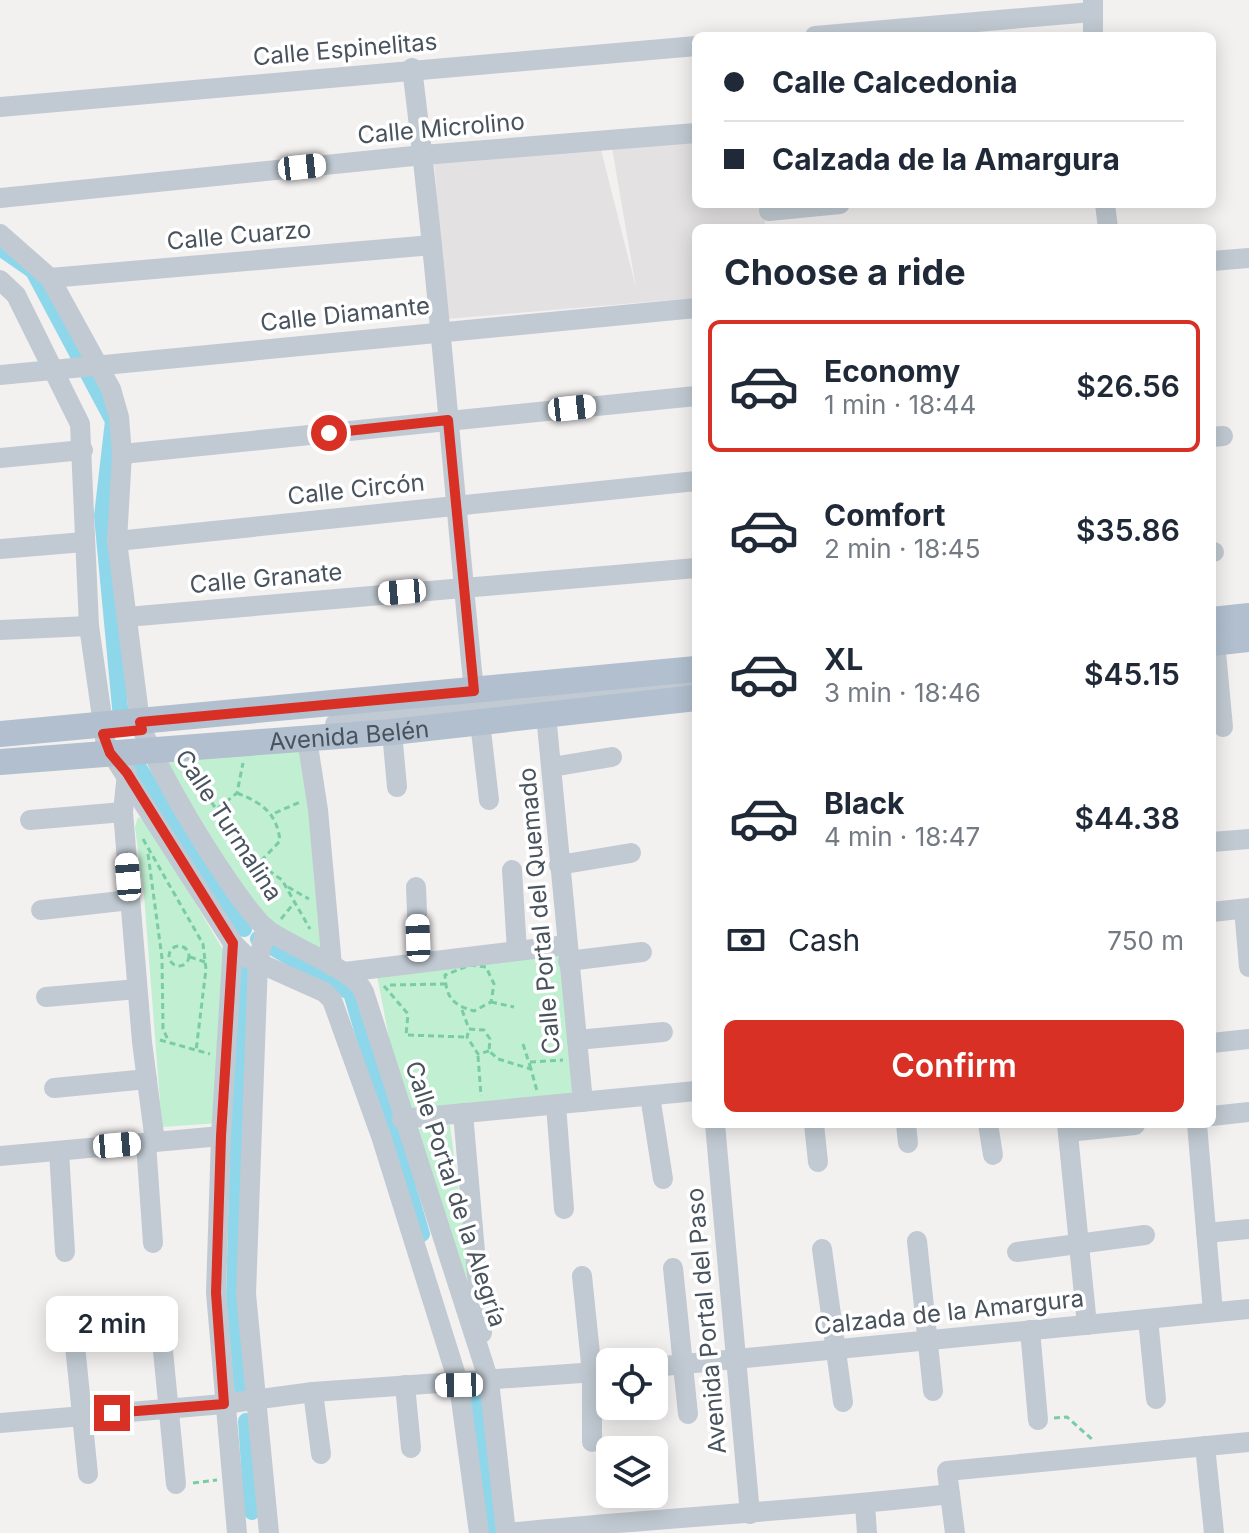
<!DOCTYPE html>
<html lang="en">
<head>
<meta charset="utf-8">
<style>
	:root { --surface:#fff; --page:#f6f6f7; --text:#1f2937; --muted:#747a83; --line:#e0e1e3; --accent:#d93025 }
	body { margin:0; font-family:Inter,sans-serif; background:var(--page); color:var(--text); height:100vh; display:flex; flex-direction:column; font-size:30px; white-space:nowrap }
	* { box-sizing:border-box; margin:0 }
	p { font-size:26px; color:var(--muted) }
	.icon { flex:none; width:44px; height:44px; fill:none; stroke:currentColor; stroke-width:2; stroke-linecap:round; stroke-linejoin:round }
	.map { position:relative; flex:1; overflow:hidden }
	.drawer { position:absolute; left:692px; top:224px; width:524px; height:904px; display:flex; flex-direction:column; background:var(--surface); border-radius:12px; box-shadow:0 4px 20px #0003 }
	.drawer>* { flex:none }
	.hud { position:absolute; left:692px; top:32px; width:524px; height:176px; border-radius:12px; box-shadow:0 4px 20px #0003; display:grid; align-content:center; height:176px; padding:0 32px; background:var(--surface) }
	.controls { position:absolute; left:596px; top:1348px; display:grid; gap:16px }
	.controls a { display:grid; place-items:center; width:72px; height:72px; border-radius:12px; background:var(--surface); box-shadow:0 4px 20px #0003; font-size:40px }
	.end { position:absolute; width:36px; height:36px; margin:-18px; border:10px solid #d93025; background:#fff; box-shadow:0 0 0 4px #fff }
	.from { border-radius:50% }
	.bubble { position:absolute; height:56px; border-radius:12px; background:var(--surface); box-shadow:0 4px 20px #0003; font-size:26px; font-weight:600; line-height:56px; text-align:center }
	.car { position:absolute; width:24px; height:48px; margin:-24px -12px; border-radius:10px; box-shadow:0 0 6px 2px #0007; background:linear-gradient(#fff 24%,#345 0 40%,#fff 0 76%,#345 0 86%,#fff 0) }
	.hud b { display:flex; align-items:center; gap:28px; height:76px; font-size:30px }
	.hud b+b { border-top:2px solid var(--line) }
	.hud i { width:20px; height:20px; background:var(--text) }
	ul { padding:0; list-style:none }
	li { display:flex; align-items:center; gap:24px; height:132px; margin:0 16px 12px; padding:0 16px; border:4px solid transparent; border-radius:12px }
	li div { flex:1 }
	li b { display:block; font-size:30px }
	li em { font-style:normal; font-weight:600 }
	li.active { border-color:var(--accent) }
	li>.icon { width:72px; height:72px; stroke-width:1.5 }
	h2 { padding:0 32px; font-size:36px; line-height:96px }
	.pay { display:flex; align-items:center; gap:20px; height:88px; padding:0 32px; font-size:30px }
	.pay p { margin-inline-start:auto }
	.action { display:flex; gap:16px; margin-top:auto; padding:16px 32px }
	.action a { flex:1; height:92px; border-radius:12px; background:var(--accent); color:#fff; font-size:32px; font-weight:600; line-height:92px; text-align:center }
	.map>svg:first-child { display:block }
	.education { fill:#e4e1e2 }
	.green { fill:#c0efd2 }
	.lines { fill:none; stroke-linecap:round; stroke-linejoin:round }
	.canal { stroke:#8ed7eb; stroke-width:16 }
	.path { stroke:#79cca3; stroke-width:3; stroke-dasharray:6 4; stroke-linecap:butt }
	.minor { stroke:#c1cad2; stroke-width:20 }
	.major { stroke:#b1bfce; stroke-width:26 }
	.route { stroke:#d93025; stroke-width:10 }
	.labels { text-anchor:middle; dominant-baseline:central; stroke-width:7; stroke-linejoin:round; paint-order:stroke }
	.street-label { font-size:24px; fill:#48535e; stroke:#fff }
</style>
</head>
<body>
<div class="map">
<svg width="1249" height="1533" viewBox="0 0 1249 1533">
	<rect width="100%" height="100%" fill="#f3f0f0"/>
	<!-- education -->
	<polygon class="education" points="696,139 696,204 764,204 765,228 696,228 696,298 447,319 434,160 601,150 636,288 612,148"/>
	<!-- green -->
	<g class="green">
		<polygon points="302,749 327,955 265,925 164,759"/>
		<polygon points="138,817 148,823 223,950 219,1123 162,1127 144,895 135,827"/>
		<polygon points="569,950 582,1097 404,1115 377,976"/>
		<polygon points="450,1125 477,1329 412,1130"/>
	</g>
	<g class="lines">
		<!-- canal -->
		<g class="canal">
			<polyline points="0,248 33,271 113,421 102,516 121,718"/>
			<polyline points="132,757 244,929"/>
			<polyline points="258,939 351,993 422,1234"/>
			<polyline points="472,1387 492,1530"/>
			<polyline points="242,1389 234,1297 243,958"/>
			<polyline points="246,1421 252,1512"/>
		</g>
		<!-- path -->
		<g class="path">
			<polyline points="189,769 248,856 282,880 310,929"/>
			<path d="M237,793C263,803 277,814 280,841L259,863"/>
			<polyline points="218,808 237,793 243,763"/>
			<polyline points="275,813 300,802"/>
			<polyline points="143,839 203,944 206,969 196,1051"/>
			<polyline points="148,854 162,958 163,1029 168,1040"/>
			<polyline points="288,887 309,899"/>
			<polyline points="281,919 294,903"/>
			<circle cx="179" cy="956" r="10"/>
			<polyline points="190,957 205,962"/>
			<path d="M470,965L486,967L494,984L491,1002L474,1011C453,1005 446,998 445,975Z"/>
			<polyline points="390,985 445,984"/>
			<polyline points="384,986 408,1014 406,1035 467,1037"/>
			<polyline points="491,1002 514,1007"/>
			<polyline points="462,1010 469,1029"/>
			<polyline points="160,1040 210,1054"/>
			<polyline points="523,1044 531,1069"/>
			<polyline points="489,1051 478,1054 467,1037 469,1029 484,1030 490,1039 489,1051 498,1059 531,1069 537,1091"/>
			<polyline points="478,1056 481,1096"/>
			<polyline points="530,1062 563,1060"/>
			<polyline points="1054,1418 1067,1417 1094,1441"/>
			<polyline points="193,1483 217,1480"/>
		</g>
		<!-- minor -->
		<g class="minor">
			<polyline points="815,36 1092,12"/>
			<polyline points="1093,36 1093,0"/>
			<path d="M412,68C438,275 453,483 474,691"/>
			<polyline points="0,107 696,46"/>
			<polyline points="0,198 423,155 696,133"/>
			<polyline points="1105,204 1108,228"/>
			<polyline points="769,211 840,204"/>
			<path d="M0,234L50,278L111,389L119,417L122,454L117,541L140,722C150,760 238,907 268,930C292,948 354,969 364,992L489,1381L506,1533"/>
			<polyline points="1212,261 1249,258"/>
			<polyline points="50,278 432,245"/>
			<polyline points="0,280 16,295 80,424 89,626 106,745 233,943 221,1136 216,1293 237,1533"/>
			<polyline points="0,375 696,308"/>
			<polyline points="1212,437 1223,436"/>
			<polyline points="122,454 696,396"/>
			<polyline points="0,458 83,450"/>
			<polyline points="117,541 696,481"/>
			<polyline points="0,549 84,542"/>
			<polyline points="1212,552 1214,552"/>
			<polyline points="127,617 696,568"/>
			<polyline points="0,630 89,626"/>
			<polyline points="1215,642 1223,727"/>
			<path d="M403,704C450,705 496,706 541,691"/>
			<polyline points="545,704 583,1102"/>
			<polyline points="534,705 578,695 667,686 696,689"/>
			<polyline points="480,722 489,800"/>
			<polyline points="335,724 426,715"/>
			<polyline points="392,732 397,787"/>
			<polyline points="307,739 318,810 332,966"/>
			<polyline points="552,767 612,757"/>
			<polyline points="127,773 123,812 142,1042 155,1142"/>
			<polyline points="30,820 123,812"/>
			<polyline points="1212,842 1249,839"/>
			<polyline points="559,865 631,853"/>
			<polyline points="512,870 517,951"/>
			<polyline points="416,887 419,963"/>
			<polyline points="1244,909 1249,967"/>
			<polyline points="41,910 130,900"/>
			<polyline points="1212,912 1249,908"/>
			<polyline points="266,928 258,962 246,1294 269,1533"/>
			<polyline points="233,943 248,958 324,992 332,1000 381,1136 459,1385 479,1533"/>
			<polyline points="568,961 642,952"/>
			<polyline points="345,972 566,945"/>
			<polyline points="46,997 137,989"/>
			<polyline points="577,1040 663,1032"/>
			<polyline points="1212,1043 1249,1039"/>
			<polyline points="54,1088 147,1079"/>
			<polyline points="650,1096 663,1179"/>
			<polyline points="556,1105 564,1209"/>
			<polyline points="463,1113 482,1333"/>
			<polyline points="1212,1116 1249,1112"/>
			<polyline points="402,1119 696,1091"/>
			<polyline points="715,1124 750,1514"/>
			<polyline points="814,1124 818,1162"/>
			<polyline points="906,1124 908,1143"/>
			<polyline points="988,1124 993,1155"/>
			<polyline points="1067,1124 1087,1325"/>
			<polyline points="1197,1124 1213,1312"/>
			<polyline points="1068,1132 1135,1125"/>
			<polyline points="146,1143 153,1243"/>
			<polyline points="59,1151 65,1252"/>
			<polyline points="0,1156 221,1136"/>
			<polyline points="1206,1233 1249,1229"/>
			<polyline points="917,1241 933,1391"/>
			<polyline points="822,1249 843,1402"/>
			<polyline points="1017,1252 1145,1235"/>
			<polyline points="673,1268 688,1414"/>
			<polyline points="582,1276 592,1373 592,1442"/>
			<polyline points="159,1310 176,1484"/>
			<polyline points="72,1316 88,1474"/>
			<polyline points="1148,1319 1156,1399"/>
			<polyline points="1030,1330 1038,1420"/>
			<polyline points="654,1367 1249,1309"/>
			<polyline points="405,1385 411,1448"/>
			<polyline points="313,1392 321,1454"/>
			<polyline points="0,1423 224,1404 313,1392 610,1371"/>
			<polyline points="1205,1446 1214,1533"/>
			<polyline points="865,1504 867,1533"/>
			<path d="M507,1533C655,1518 802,1511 950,1494"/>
			<polyline points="955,1533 947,1471 1249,1442"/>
		</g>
		<!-- major -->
		<g class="major">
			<polyline points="1212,620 1249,616"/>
			<polyline points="1212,643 1249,639"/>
			<polyline points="0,734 696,669"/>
			<path id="s1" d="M0,762L392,732L696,698"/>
		</g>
	</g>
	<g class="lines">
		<!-- route -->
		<polyline class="route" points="112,1413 224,1404 216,1293 221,1136 233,943 127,773 110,753 103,734 142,730 140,722 474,691 448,420 329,433"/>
	</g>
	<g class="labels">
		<!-- street labels -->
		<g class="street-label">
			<text transform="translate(345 49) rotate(-5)">Calle Espinelitas</text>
			<text transform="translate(441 128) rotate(-5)">Calle Microlino</text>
			<text transform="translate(239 235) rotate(-5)">Calle Cuarzo</text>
			<text transform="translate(345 314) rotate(-6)">Calle Diamante</text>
			<text transform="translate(356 489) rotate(-6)">Calle Circón</text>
			<text transform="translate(266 578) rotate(-5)">Calle Granate</text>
			<text stroke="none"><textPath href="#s1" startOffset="350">Avenida Belén</textPath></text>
			<text transform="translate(229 825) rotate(57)">Calle Turmalina</text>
			<text transform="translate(539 911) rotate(-95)">Calle Portal del Quemado</text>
			<text transform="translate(456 1194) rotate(72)">Calle Portal de la Alegría</text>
			<text transform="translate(949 1312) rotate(-6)">Calzada de la Amargura</text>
			<text transform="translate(706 1321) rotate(-95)">Avenida Portal del Paso</text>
		</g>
	</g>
</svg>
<div class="controls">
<a><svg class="icon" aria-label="locate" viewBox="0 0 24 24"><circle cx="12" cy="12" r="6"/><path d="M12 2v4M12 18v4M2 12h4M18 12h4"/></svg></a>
<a><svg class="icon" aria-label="layers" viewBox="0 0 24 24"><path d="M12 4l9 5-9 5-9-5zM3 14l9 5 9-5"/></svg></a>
</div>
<i class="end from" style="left:329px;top:433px"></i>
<i class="end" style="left:112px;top:1413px"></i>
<div class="bubble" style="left:46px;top:1296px;width:132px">2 min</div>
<i class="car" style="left:302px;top:167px;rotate:84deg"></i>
<i class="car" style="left:572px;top:408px;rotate:84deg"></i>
<i class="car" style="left:402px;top:592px;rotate:265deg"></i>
<i class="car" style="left:128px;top:877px;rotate:355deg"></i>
<i class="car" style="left:418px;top:938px;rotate:358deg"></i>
<i class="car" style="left:117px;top:1145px;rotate:85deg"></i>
<i class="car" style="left:459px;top:1385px;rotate:269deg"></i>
<div class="hud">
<b><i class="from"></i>Calle Calcedonia</b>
<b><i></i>Calzada de la Amargura</b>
</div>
<section class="drawer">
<h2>Choose a ride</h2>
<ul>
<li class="active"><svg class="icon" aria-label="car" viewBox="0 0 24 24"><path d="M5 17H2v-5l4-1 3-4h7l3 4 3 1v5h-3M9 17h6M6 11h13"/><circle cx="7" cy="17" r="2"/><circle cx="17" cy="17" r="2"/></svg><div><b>Economy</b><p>1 min · 18:44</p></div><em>$26.56</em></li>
<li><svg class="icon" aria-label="car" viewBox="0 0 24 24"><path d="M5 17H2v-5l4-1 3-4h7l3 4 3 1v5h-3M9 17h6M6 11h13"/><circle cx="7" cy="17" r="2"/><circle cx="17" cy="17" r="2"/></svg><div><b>Comfort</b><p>2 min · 18:45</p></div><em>$35.86</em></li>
<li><svg class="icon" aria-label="car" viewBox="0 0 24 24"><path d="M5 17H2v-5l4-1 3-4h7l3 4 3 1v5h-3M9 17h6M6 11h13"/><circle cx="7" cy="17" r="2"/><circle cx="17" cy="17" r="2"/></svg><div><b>XL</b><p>3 min · 18:46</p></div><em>$45.15</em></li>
<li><svg class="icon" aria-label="car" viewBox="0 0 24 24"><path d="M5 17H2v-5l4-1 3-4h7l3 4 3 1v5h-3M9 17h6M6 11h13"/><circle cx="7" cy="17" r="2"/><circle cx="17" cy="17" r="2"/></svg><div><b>Black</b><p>4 min · 18:47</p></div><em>$44.38</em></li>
</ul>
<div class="pay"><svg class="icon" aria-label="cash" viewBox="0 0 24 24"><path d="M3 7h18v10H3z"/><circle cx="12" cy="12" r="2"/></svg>Cash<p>750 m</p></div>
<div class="action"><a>Confirm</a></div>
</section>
</div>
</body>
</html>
